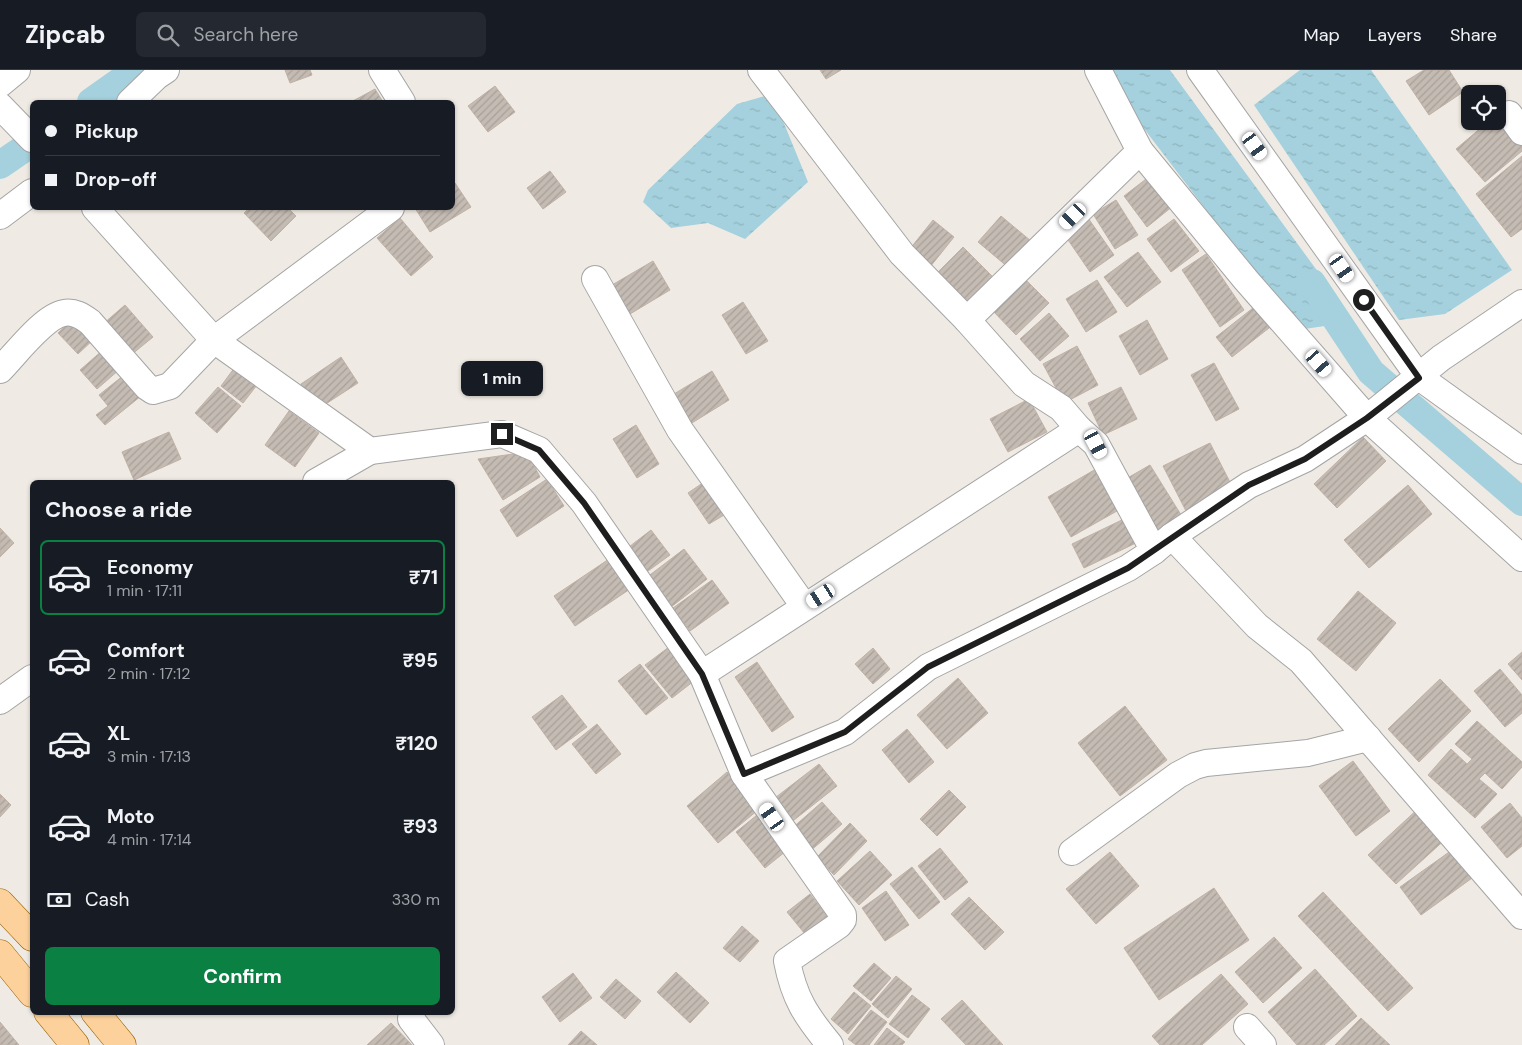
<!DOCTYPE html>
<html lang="en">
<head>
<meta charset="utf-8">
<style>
	:root { --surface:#171b24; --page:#242831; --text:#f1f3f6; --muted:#9ea1a6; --line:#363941; --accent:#0b8043 }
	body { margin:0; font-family:"DM Sans",sans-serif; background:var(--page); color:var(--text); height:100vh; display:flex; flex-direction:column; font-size:19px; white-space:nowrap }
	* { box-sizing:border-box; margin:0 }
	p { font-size:16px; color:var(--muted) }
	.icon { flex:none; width:28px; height:28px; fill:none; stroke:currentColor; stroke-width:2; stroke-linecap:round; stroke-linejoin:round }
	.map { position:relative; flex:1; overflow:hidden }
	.side { position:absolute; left:30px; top:410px; width:425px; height:535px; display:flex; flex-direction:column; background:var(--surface); border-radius:8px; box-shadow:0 1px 4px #0004 }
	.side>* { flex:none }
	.guide { position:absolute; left:30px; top:30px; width:425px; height:110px; border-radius:8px; box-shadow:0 1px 4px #0004; display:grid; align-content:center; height:110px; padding:0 15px; background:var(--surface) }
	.buttons { position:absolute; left:1461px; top:15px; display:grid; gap:10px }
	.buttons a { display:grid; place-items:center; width:45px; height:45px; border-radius:8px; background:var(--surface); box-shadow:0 1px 4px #0004; font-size:25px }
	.end { position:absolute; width:22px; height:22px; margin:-11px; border:6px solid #1e1e1e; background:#fff; box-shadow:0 0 0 2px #fff }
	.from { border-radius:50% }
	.bubble { position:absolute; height:35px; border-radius:8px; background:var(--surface); box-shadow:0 1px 4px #0004; font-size:16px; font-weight:700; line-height:35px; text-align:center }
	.car { position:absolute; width:15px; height:30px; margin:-15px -8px; border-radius:6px; box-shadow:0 0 4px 1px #0007; background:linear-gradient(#fff 24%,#345 0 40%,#fff 0 76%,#345 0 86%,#fff 0) }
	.guide b { display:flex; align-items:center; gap:18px; height:48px; font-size:19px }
	.guide b+b { border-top:1px solid var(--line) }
	.guide i { width:12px; height:12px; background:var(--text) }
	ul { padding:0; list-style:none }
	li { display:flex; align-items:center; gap:15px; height:75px; margin:0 10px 8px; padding:0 5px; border:2px solid transparent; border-radius:8px }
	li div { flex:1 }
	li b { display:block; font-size:19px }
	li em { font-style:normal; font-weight:700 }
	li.active { border-color:var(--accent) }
	li>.icon { width:45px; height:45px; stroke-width:1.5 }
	h2 { padding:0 15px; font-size:22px; line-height:60px }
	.pay { display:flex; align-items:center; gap:12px; height:55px; padding:0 15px; font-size:19px }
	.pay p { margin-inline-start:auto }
	.action { display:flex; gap:10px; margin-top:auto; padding:10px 15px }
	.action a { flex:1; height:58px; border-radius:8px; background:var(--accent); color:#fff; font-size:20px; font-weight:700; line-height:58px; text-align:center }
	header { display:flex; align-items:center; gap:30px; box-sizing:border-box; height:70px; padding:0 25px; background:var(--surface); border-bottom:1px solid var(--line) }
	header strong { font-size:24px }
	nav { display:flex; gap:28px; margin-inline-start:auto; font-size:18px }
	.search { width:350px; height:45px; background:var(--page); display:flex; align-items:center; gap:12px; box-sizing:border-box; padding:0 18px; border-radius:8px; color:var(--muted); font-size:19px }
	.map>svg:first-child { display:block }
	.water { fill:url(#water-ripples) }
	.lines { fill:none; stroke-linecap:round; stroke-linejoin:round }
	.canal { stroke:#a4d1dd; stroke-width:28 }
	.building { fill:url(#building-hatch); stroke:#c1b1a6 }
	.minor-casing { stroke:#a5a5a5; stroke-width:28 }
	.major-casing { stroke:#986300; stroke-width:29 }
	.minor { stroke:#fff; stroke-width:26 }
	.major { stroke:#fcd19c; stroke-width:28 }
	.route { stroke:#1e1e1e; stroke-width:6 }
</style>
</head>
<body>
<header>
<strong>Zipcab</strong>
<div class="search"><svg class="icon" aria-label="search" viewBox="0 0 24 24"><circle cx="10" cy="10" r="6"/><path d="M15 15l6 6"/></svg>Search here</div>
<nav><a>Map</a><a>Layers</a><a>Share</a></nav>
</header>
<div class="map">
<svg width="1522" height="975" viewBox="0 0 1522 975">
	<defs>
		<pattern id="water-ripples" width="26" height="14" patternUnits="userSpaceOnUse" patternTransform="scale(1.25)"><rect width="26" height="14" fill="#a4d1dd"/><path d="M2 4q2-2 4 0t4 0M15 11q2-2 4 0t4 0" fill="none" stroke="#8db3bd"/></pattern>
		<pattern id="building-hatch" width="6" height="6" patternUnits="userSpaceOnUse" patternTransform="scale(1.25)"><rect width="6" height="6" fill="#c4bbb3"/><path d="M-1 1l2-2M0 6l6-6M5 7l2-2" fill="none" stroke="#a8a09a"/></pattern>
	</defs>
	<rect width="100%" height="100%" fill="#efebe4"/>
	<!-- water -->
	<g class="water">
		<polygon points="1109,0 1170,0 1335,225 1331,255 1298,260 1119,26"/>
		<polygon points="1300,0 1371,0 1512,200 1445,244 1399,250 1254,35"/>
		<polygon points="772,24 808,112 745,169 708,153 671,158 643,132 648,120 737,34"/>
	</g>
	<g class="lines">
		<!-- canal -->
		<g class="canal">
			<polyline points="91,32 136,0"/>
			<polyline points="0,95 32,73"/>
			<polyline points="1312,213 1371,302 1522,432"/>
		</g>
	</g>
	<!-- building -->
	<g class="building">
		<polygon points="285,0 310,0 312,5 290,13"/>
		<polygon points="820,0 841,0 826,9"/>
		<polygon points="1424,0 1449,0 1463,22 1429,45 1406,11"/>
		<polygon points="495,16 515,42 488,62 468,36"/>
		<polygon points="375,19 383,32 351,32"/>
		<polygon points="1498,45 1522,74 1522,81 1485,112 1456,79 1489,51 1498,51"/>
		<polygon points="1522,86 1522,159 1511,167 1476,124"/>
		<polygon points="550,101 566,122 543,139 527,118"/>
		<polygon points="1150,106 1173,136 1147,157 1124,126"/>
		<polygon points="455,113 471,137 430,162 415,138 452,138 452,115"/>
		<polygon points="1116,130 1138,165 1115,179 1093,144"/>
		<polygon points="249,138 288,138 296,146 271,171 244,143"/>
		<polygon points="1001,146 1031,171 1009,198 978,172"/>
		<polygon points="400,148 433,187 411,206 377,168"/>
		<polygon points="1088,148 1114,185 1090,202 1064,164"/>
		<polygon points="1174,149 1199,181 1171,202 1147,169"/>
		<polygon points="933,150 954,167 930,197 909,180"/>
		<polygon points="963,177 995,209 971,235 937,203"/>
		<polygon points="1138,182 1161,212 1127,237 1104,207"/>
		<polygon points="1206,184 1244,240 1220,257 1182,200"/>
		<polygon points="653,191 670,220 630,244 612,215"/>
		<polygon points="1026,210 1049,233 1016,265 993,241"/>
		<polygon points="1097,210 1117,242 1086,262 1066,229"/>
		<polygon points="743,232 768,271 746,284 722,245"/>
		<polygon points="125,235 153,267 131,285 103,254"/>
		<polygon points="1253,238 1269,258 1232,287 1216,267"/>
		<polygon points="1049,243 1069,266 1040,291 1020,269"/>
		<polygon points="75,247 95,268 78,284 58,263"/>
		<polygon points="1147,250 1168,289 1140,305 1119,266"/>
		<polygon points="1077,276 1098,315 1064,333 1043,294"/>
		<polygon points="103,280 120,299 97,319 80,300"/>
		<polygon points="341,287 358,313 318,339 301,314"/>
		<polygon points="1214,293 1239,339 1216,351 1191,305"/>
		<polygon points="235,297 257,315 243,333 221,316"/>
		<polygon points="712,301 729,330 687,356 669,327"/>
		<polygon points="124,305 141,326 105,355 96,345 108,336 99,325"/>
		<polygon points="218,317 241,336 217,363 195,343"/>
		<polygon points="1121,317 1137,349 1103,365 1088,333"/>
		<polygon points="1029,329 1047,362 1008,382 990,349"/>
		<polygon points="289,341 319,363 295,397 265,375"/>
		<polygon points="636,355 659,394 637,408 613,369"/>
		<polygon points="169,362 181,389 134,410 122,382"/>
		<polygon points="1363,367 1386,391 1337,438 1314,414"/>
		<polygon points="1210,373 1233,418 1186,441 1163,396"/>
		<polygon points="527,382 540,407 503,430 478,389"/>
		<polygon points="1150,395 1183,448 1157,463 1124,410"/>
		<polygon points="1101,396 1124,437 1071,467 1048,427"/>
		<polygon points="547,409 564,436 517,467 500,440"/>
		<polygon points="707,410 729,442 709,454 688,423"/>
		<polygon points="1408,415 1432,444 1369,498 1344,470"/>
		<polygon points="1126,448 1138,472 1084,498 1072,474"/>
		<polygon points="0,458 14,473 0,487"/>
		<polygon points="651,460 670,485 644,504 625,480"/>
		<polygon points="684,479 707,509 666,541 642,511"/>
		<polygon points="612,487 633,517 575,556 554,526"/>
		<polygon points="712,510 729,533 690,561 673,538"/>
		<polygon points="1358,521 1396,553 1356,601 1317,569"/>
		<polygon points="673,574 699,607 672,628 645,595"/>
		<polygon points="873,578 890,599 873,614 855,594"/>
		<polygon points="1522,582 1522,610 1508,594"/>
		<polygon points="757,592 794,647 772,662 735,607"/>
		<polygon points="640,594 668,628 646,645 618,611"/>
		<polygon points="1500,599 1522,625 1522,643 1505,657 1474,621"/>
		<polygon points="958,608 988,643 947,679 917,645"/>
		<polygon points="1440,609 1471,641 1419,692 1388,659"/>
		<polygon points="562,625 587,657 556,680 532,647"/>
		<polygon points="1125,636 1167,690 1120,726 1078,673"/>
		<polygon points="1477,651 1522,692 1522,697 1502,719 1485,703 1479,709 1497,724 1475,748 1428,705 1451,679 1467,694 1472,689 1455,674"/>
		<polygon points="597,654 621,684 596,704 572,674"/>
		<polygon points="907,659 934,692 909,713 882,680"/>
		<polygon points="1353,691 1390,741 1356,766 1319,716"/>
		<polygon points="819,694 837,716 789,754 771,731"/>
		<polygon points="727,702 758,740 718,773 687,736"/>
		<polygon points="949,720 966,737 937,766 920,749"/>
		<polygon points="0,724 11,735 0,747"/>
		<polygon points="822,732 842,754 809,782 790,760"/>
		<polygon points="1510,733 1522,748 1522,776 1507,788 1481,757"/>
		<polygon points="1421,736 1449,766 1396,814 1368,785"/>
		<polygon points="762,741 791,777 765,798 736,762"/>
		<polygon points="850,753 867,771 834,805 817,787"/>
		<polygon points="1459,775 1479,803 1421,845 1400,817"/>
		<polygon points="940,778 968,812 945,830 918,796"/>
		<polygon points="870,781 892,805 859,835 837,811"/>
		<polygon points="1110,782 1139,816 1096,854 1066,819"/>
		<polygon points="912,797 940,832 919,849 890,814"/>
		<polygon points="1214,818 1249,870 1159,930 1124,878"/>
		<polygon points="886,821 909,855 885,871 862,838"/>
		<polygon points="1323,822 1413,918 1388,941 1298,846"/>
		<polygon points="810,824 827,846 805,864 787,842"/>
		<polygon points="969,827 1004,862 985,880 951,844"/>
		<polygon points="742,856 759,871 740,892 723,878"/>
		<polygon points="1274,867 1302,898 1263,933 1235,902"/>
		<polygon points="874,893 891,908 871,931 853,916"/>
		<polygon points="1315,899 1357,946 1324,975 1297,975 1268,942"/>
		<polygon points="676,902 709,933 690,953 657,922"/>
		<polygon points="573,903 592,928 560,952 542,927"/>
		<polygon points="1221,904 1248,934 1202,975 1160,975 1152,966"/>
		<polygon points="896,906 912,919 888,948 872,934"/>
		<polygon points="616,909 641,931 625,949 600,927"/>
		<polygon points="854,922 871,936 848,964 831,949"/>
		<polygon points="912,925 930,939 908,968 889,954"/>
		<polygon points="962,930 1003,975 966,975 941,949"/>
		<polygon points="871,940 887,952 869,975 856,975 848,969"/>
		<polygon points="1361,948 1390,975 1335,975"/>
		<polygon points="0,952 19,975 0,975"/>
		<polygon points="391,953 412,975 367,975"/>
		<polygon points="887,958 905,972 902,975 874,975"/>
		<polygon points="581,961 597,975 568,975"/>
	</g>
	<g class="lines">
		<!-- minor casing -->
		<g class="minor-casing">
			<g id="minor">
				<polyline points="382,0 402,32"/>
				<polyline points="761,0 902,184 967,250 1024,314 1061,338 1079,359 1096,374 1154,481"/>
				<polyline points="1098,0 1140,81 1246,210 1367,348 1522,488"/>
				<polyline points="1200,0 1419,307 1522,381"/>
				<polyline points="0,14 17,0"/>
				<polyline points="130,32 157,6 166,0"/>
				<polyline points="0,36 32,69"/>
				<polyline points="1509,44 1522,62"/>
				<polyline points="95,138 214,270 370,381 502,364 539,380 584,433 702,604 744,704 845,662 928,597 1128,498 1154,481 1172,466 1257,556 1301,591 1522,846"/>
				<polyline points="0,146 32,122"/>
				<polyline points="595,209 680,360 804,536"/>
				<polyline points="967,250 1140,81"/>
				<path d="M0,300C15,285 44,246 64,243C74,241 82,246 90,252L147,317L153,321L170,316L214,270L391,138"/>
				<polyline points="316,412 370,381"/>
				<polyline points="1172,466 1249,415 1305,389 1367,348 1441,288 1522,233"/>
				<polyline points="702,604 1079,359"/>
				<polyline points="0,631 32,608"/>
				<path d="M744,704L843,845V850L839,855L787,891C794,928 806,946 830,975"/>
				<polyline points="1072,782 1178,705 1195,696 1206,693 1308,683 1368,668"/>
				<polyline points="412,942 411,949 431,975"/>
				<polyline points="1247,957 1263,975"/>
			</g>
		</g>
		<!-- major casing -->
		<g class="major-casing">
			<g id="major">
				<polyline points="0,833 32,867"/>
				<polyline points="0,884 32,923"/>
				<polyline points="48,942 75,975"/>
				<polyline points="95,942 122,975"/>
			</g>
		</g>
		<!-- minor -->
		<use href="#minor" class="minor"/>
		<!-- major -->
		<use href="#major" class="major"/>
	</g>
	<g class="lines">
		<!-- route -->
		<polyline class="route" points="502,364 539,380 584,433 702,604 744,704 845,662 928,597 1128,498 1249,415 1305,389 1367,348 1419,308 1364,230"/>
	</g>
</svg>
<div class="buttons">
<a><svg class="icon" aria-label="locate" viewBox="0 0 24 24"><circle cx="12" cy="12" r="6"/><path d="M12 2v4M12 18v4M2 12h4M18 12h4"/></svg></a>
</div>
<i class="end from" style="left:1364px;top:230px"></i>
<i class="end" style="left:502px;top:364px"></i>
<div class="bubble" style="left:461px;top:291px;width:82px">1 min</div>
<i class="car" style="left:1255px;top:76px;rotate:144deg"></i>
<i class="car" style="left:1073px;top:146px;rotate:226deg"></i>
<i class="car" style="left:1342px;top:198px;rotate:145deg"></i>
<i class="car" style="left:1319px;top:293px;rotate:139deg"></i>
<i class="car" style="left:1096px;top:374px;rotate:152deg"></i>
<i class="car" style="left:821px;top:526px;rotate:237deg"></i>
<i class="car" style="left:772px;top:747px;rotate:325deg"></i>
<div class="guide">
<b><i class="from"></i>Pickup</b>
<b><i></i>Drop-off</b>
</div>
<section class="side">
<h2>Choose a ride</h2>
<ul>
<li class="active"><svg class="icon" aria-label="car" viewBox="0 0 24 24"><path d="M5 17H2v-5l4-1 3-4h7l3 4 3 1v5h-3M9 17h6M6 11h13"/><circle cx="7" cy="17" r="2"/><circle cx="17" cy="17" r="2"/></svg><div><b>Economy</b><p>1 min · 17:11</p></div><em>₹71</em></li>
<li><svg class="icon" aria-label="car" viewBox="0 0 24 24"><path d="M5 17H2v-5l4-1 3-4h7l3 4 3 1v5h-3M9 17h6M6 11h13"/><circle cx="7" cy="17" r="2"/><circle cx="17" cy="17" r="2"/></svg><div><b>Comfort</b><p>2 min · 17:12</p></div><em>₹95</em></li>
<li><svg class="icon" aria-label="car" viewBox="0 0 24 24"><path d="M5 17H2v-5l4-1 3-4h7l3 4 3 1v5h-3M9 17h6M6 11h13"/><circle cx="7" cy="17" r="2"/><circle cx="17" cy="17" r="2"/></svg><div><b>XL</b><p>3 min · 17:13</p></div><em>₹120</em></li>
<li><svg class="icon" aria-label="car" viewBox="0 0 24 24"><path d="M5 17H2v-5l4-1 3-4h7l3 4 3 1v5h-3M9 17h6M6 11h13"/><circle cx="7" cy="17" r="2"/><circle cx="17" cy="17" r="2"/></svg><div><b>Moto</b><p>4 min · 17:14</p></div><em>₹93</em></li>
</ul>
<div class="pay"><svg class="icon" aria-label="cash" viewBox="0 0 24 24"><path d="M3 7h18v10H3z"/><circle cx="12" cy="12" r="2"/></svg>Cash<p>330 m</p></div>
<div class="action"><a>Confirm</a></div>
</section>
</div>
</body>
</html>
